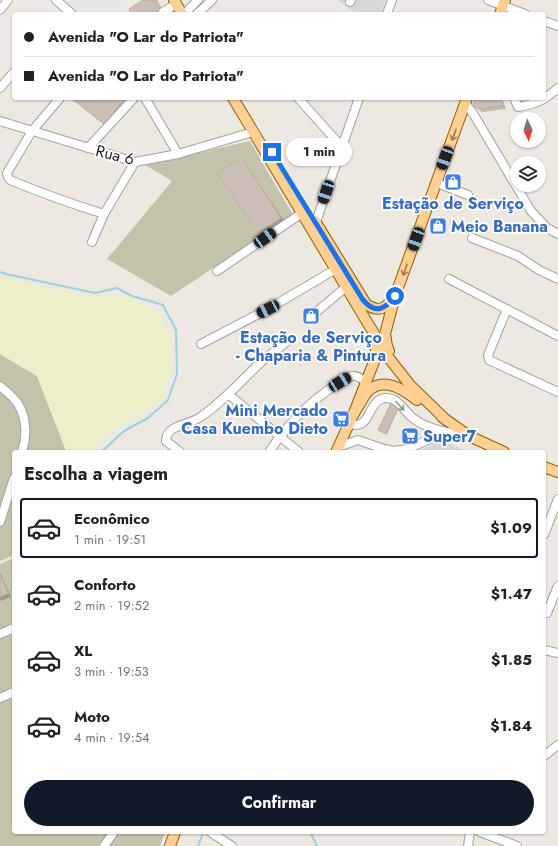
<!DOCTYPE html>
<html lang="pt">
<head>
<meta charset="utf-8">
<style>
	:root { --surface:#fff; --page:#f6f6f6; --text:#202124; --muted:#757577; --line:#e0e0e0; --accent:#111827 }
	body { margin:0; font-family:Jost,sans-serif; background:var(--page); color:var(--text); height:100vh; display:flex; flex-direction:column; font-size:15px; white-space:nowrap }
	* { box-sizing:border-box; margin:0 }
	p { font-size:13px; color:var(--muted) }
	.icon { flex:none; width:22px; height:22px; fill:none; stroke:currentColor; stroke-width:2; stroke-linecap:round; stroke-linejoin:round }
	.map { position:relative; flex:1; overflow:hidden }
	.drawer { position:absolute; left:12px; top:450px; width:534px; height:384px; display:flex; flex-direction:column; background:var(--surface); border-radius:4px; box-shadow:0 1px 3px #0004 }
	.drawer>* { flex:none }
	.guide { position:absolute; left:12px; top:12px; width:534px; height:88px; border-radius:4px; box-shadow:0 1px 3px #0004; display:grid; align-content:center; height:88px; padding:0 12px; background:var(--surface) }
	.needle { width:26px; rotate:176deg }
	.controls { position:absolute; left:510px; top:112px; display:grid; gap:8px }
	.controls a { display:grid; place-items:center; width:36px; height:36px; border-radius:50%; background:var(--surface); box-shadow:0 1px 3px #0004; font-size:20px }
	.end { position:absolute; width:18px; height:18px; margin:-9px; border:5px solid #1a73e8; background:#fff; box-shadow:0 0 0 2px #fff }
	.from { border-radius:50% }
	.bubble { position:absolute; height:28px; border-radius:14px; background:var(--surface); box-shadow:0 1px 3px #0004; font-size:13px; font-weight:700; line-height:28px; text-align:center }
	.car { position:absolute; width:12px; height:24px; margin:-12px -6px; border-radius:5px; box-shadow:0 0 3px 1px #0007; background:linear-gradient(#222 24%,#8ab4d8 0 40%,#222 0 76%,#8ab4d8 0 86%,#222 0) }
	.guide b { display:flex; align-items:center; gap:14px; height:38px; font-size:15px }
	.guide b+b { border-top:1px solid var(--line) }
	.guide i { width:10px; height:10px; background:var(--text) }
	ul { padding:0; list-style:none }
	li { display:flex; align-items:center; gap:12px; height:60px; margin:0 8px 6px; padding:0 4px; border:2px solid transparent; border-radius:4px }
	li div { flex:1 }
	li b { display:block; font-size:15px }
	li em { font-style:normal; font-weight:700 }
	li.current { border-color:var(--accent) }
	li>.icon { width:36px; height:36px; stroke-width:1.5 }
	h2 { padding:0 12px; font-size:18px; line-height:48px }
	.button { display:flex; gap:8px; margin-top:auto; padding:8px 12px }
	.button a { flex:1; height:46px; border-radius:24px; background:var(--accent); color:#fff; font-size:16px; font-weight:700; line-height:46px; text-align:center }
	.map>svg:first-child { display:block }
	.residential { fill:#d9d8d8 }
	.construction { fill:#c3c2ab }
	.farmland { fill:#edefc9 }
	.parking { fill:#e7e7e7 }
	.shadow { fill:#0003 }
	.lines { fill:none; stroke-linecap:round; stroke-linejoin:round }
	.stream { stroke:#9cd1df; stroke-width:2 }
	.building { fill:#cabeb6; stroke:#c0aea1 }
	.minor-casing { stroke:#a2a2a2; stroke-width:10 }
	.major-casing { stroke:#925f00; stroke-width:12 }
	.minor { stroke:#fff; stroke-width:8 }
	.major { stroke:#ffcf93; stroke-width:10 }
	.oneway { stroke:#987e5d }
	.oneway2 { stroke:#989898 }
	.route { stroke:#1a73e8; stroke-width:5 }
	.labels { text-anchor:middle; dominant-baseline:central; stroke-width:3.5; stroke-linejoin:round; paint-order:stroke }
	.street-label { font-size:16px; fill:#1b1b1b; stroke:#fff }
	.shop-label { font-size:16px; font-weight:bold; fill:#366cbe; stroke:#fff }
</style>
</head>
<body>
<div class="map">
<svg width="558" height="846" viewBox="0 0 558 846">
	<rect width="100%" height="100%" fill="#eee9e0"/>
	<!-- residential -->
	<g class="residential">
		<polygon points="337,0 385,0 381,14 356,14"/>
		<polygon points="442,440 468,452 417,452"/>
	</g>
	<!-- construction -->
	<g class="construction">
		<polygon points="250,141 293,215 171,296 107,259 172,181 145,165"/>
		<polygon points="0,354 37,376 65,448 66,452 14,452 14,555 0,561"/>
		<polygon points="14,558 14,832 165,832 160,846 0,846 0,564"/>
	</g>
	<!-- farmland -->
	<polygon class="farmland" points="0,275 4,278 83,295 109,295 135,301 158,312 170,338 173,365 164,398 110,432 91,452 66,452 65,448 37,376 0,354"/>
	<!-- parking -->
	<polygon class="parking" points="70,0 123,0 132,14 80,14 68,3"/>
	<!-- shadow -->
	<g class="shadow">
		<polygon points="144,0 157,0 165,14 133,14"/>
		<polygon points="72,98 122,98 128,104 108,128"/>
		<polygon points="476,98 502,98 506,109 482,112 477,108"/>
		<polygon points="240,158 245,163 285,222 263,237 258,232"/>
		<polygon points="391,404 399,408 387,434 380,431"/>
		<polygon points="417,431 419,433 413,446 405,442"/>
		<polygon points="0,572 11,597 0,601"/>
	</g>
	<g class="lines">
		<!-- stream -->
		<g class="stream">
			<polyline points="0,272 6,274 95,293 117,288 132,296 163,305 176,330 177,374 168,400 148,418 124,431 101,452"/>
			<polyline points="310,832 317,846"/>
			<polyline points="198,846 203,833"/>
		</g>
	</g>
	<!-- building -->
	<g class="building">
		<polygon points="143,0 156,0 164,14 157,14 156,12 153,14 132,14 129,9"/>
		<polygon points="71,98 124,98 125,99 104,124"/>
		<polygon points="475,98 501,98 504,106 478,109 473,105"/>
		<polygon points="241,157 281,218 258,233 217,173"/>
		<polygon points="391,403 399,406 386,434 378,430"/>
		<polygon points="410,427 417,431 411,445 403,442"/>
		<polygon points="0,574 8,593 0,597"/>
	</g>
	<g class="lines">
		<!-- minor casing -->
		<g class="minor-casing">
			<g id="minor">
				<polyline points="56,0 72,14"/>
				<polyline points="488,0 525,14"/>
				<polyline points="350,2 351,0"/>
				<polyline points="0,10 8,0"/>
				<polyline points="187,11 198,0"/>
				<polyline points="163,12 176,4"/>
				<polyline points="197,14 212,0"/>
				<polyline points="387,14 392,0"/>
				<polyline points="544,21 558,26"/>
				<polyline points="0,88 14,72"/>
				<path d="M60,98L32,131L7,173L8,177L10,180C41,193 72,204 104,214"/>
				<polyline points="145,98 178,154"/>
				<polyline points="298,98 342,147"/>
				<path d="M514,98L518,107C537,104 544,100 558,88"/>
				<polyline points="465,103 474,115 531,211 547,228 558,234"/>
				<polyline points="0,121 135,162 178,154 253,132"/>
				<polyline points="88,148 134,98"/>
				<polyline points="437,183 468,195"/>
				<polyline points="316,222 359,98"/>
				<polyline points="472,238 518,256 539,270 558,279"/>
				<polyline points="92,242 104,214 135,162"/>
				<polyline points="217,271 302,213"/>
				<polyline points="449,279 558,336"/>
				<polyline points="507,309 488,355 489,360 558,392"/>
				<polyline points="314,314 346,287"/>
				<polyline points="201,344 268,309 336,269"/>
				<path d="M0,386C6,391 14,397 18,404C27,418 27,437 22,452"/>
				<polyline points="228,394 299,452"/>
				<path d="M349,423C371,433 367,400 385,398C399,397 405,413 414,419C429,430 450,433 467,435"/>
				<polyline points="338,447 358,440 384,449 394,451 407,449 442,434 449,433"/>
				<path d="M180,452L166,441C166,425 188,425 199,418C222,403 241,381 261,362C270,354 281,347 290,339"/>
				<path d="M269,452C287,425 311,400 339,383C343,381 348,377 352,376C357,375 362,379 366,382"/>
				<polyline points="0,522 14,478"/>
				<polyline points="544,535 558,499"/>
				<polyline points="547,613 558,586"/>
				<polyline points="0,634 14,628"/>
				<polyline points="544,650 558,653"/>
				<polyline points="0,698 14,692"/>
				<polyline points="544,756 558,745"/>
				<polyline points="210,832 232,846"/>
				<polyline points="480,832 517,846"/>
				<polyline points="104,846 114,832"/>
				<polyline points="468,846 470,832"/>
			</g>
		</g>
		<!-- major casing -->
		<g class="major-casing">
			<g id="major">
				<polyline points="174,0 182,14"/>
				<polyline points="500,14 505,0"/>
				<polyline points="233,98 388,357 410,385 446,420"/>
				<path d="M315,221L366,304C379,313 385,309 394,297"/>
				<polyline points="389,351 387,346 385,334 395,296 467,98"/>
				<path d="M354,413C359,406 363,397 368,391C384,376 404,390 417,400"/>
				<polyline points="442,417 469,436 504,452"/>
				<polyline points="336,452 354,413 375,359 376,349 372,337"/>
				<polyline points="544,467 558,472"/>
				<polyline points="170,846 175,832"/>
			</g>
		</g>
		<!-- minor -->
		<use href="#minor" class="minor"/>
		<!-- major -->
		<use href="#major" class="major"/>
	</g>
	<!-- one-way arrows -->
	<defs><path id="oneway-shaft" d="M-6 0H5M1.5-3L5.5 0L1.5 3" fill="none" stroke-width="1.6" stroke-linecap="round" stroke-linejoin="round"/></defs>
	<g class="oneway">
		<use href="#oneway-shaft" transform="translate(454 135) rotate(110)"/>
		<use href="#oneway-shaft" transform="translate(405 270) rotate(110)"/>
	</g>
	<use class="oneway2" href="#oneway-shaft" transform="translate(400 406) rotate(47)"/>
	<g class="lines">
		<!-- route -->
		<path class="route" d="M272,152L363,300C376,315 385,309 395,296"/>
	</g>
	<!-- icons -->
	<defs>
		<g id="shop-square" transform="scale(0.9)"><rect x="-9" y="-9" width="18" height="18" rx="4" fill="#3f7fe0" stroke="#fff"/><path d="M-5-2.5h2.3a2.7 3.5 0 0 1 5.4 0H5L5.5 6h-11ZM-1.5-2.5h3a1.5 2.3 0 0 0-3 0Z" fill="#fff"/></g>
		<g id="supermarket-square" transform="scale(0.9)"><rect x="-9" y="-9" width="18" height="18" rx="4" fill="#3f7fe0" stroke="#fff"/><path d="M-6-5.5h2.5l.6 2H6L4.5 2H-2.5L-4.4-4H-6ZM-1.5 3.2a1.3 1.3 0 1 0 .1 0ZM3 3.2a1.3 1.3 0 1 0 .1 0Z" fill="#fff"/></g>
	</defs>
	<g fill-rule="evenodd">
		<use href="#shop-square" x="453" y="182"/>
		<use href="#shop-square" x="438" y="226"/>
		<use href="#shop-square" x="311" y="316"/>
		<use href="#supermarket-square" x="341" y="419"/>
		<use href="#supermarket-square" x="410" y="436"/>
	</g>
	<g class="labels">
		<!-- street labels -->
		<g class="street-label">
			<text transform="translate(115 155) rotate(14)">Rua 6</text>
		</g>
		<!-- shop labels -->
		<g class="shop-label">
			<text x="453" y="203">Estação de Serviço</text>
			<text x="451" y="226" text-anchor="start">Meio Banana</text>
			<text x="311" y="337">Estação de Serviço<tspan x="311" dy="18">- Chaparia &amp; Pintura</tspan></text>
			<text x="328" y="410" text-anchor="end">Mini Mercado<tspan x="328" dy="18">Casa Kuembo Dieto</tspan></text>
			<text x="423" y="436" text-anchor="start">Super7</text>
		</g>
	</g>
</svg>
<div class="controls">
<a><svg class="needle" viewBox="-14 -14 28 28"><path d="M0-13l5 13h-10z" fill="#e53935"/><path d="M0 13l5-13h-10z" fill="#757577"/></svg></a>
<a><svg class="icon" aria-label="layers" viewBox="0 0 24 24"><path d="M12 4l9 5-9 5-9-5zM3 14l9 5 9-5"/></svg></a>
</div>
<i class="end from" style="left:395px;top:296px"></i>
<i class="end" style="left:272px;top:152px"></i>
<div class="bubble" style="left:286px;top:138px;width:66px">1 min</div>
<i class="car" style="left:445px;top:158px;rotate:200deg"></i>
<i class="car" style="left:326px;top:192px;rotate:199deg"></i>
<i class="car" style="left:265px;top:238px;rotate:55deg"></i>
<i class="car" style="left:416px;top:239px;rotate:200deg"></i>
<i class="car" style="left:268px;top:309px;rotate:243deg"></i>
<i class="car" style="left:340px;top:382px;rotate:58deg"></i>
<div class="guide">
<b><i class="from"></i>Avenida &quot;O Lar do Patriota&quot;</b>
<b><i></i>Avenida &quot;O Lar do Patriota&quot;</b>
</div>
<section class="drawer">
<h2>Escolha a viagem</h2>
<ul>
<li class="current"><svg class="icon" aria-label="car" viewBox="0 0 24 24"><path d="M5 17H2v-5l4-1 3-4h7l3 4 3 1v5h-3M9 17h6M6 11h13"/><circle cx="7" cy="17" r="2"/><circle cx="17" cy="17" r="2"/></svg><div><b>Econômico</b><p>1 min · 19:51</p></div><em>$1.09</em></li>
<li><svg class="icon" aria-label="car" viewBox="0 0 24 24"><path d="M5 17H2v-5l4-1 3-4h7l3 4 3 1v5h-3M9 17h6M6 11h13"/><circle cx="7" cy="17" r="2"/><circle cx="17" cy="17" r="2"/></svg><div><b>Conforto</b><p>2 min · 19:52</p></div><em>$1.47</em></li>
<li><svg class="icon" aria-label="car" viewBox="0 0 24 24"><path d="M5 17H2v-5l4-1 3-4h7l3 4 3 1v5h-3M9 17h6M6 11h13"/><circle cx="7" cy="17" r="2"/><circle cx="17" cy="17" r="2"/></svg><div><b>XL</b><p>3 min · 19:53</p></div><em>$1.85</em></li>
<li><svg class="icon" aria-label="car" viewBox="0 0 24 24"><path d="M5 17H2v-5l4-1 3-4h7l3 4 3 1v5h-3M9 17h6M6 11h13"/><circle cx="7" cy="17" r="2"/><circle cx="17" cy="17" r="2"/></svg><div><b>Moto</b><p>4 min · 19:54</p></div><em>$1.84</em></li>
</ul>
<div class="button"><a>Confirmar</a></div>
</section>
</div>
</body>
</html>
